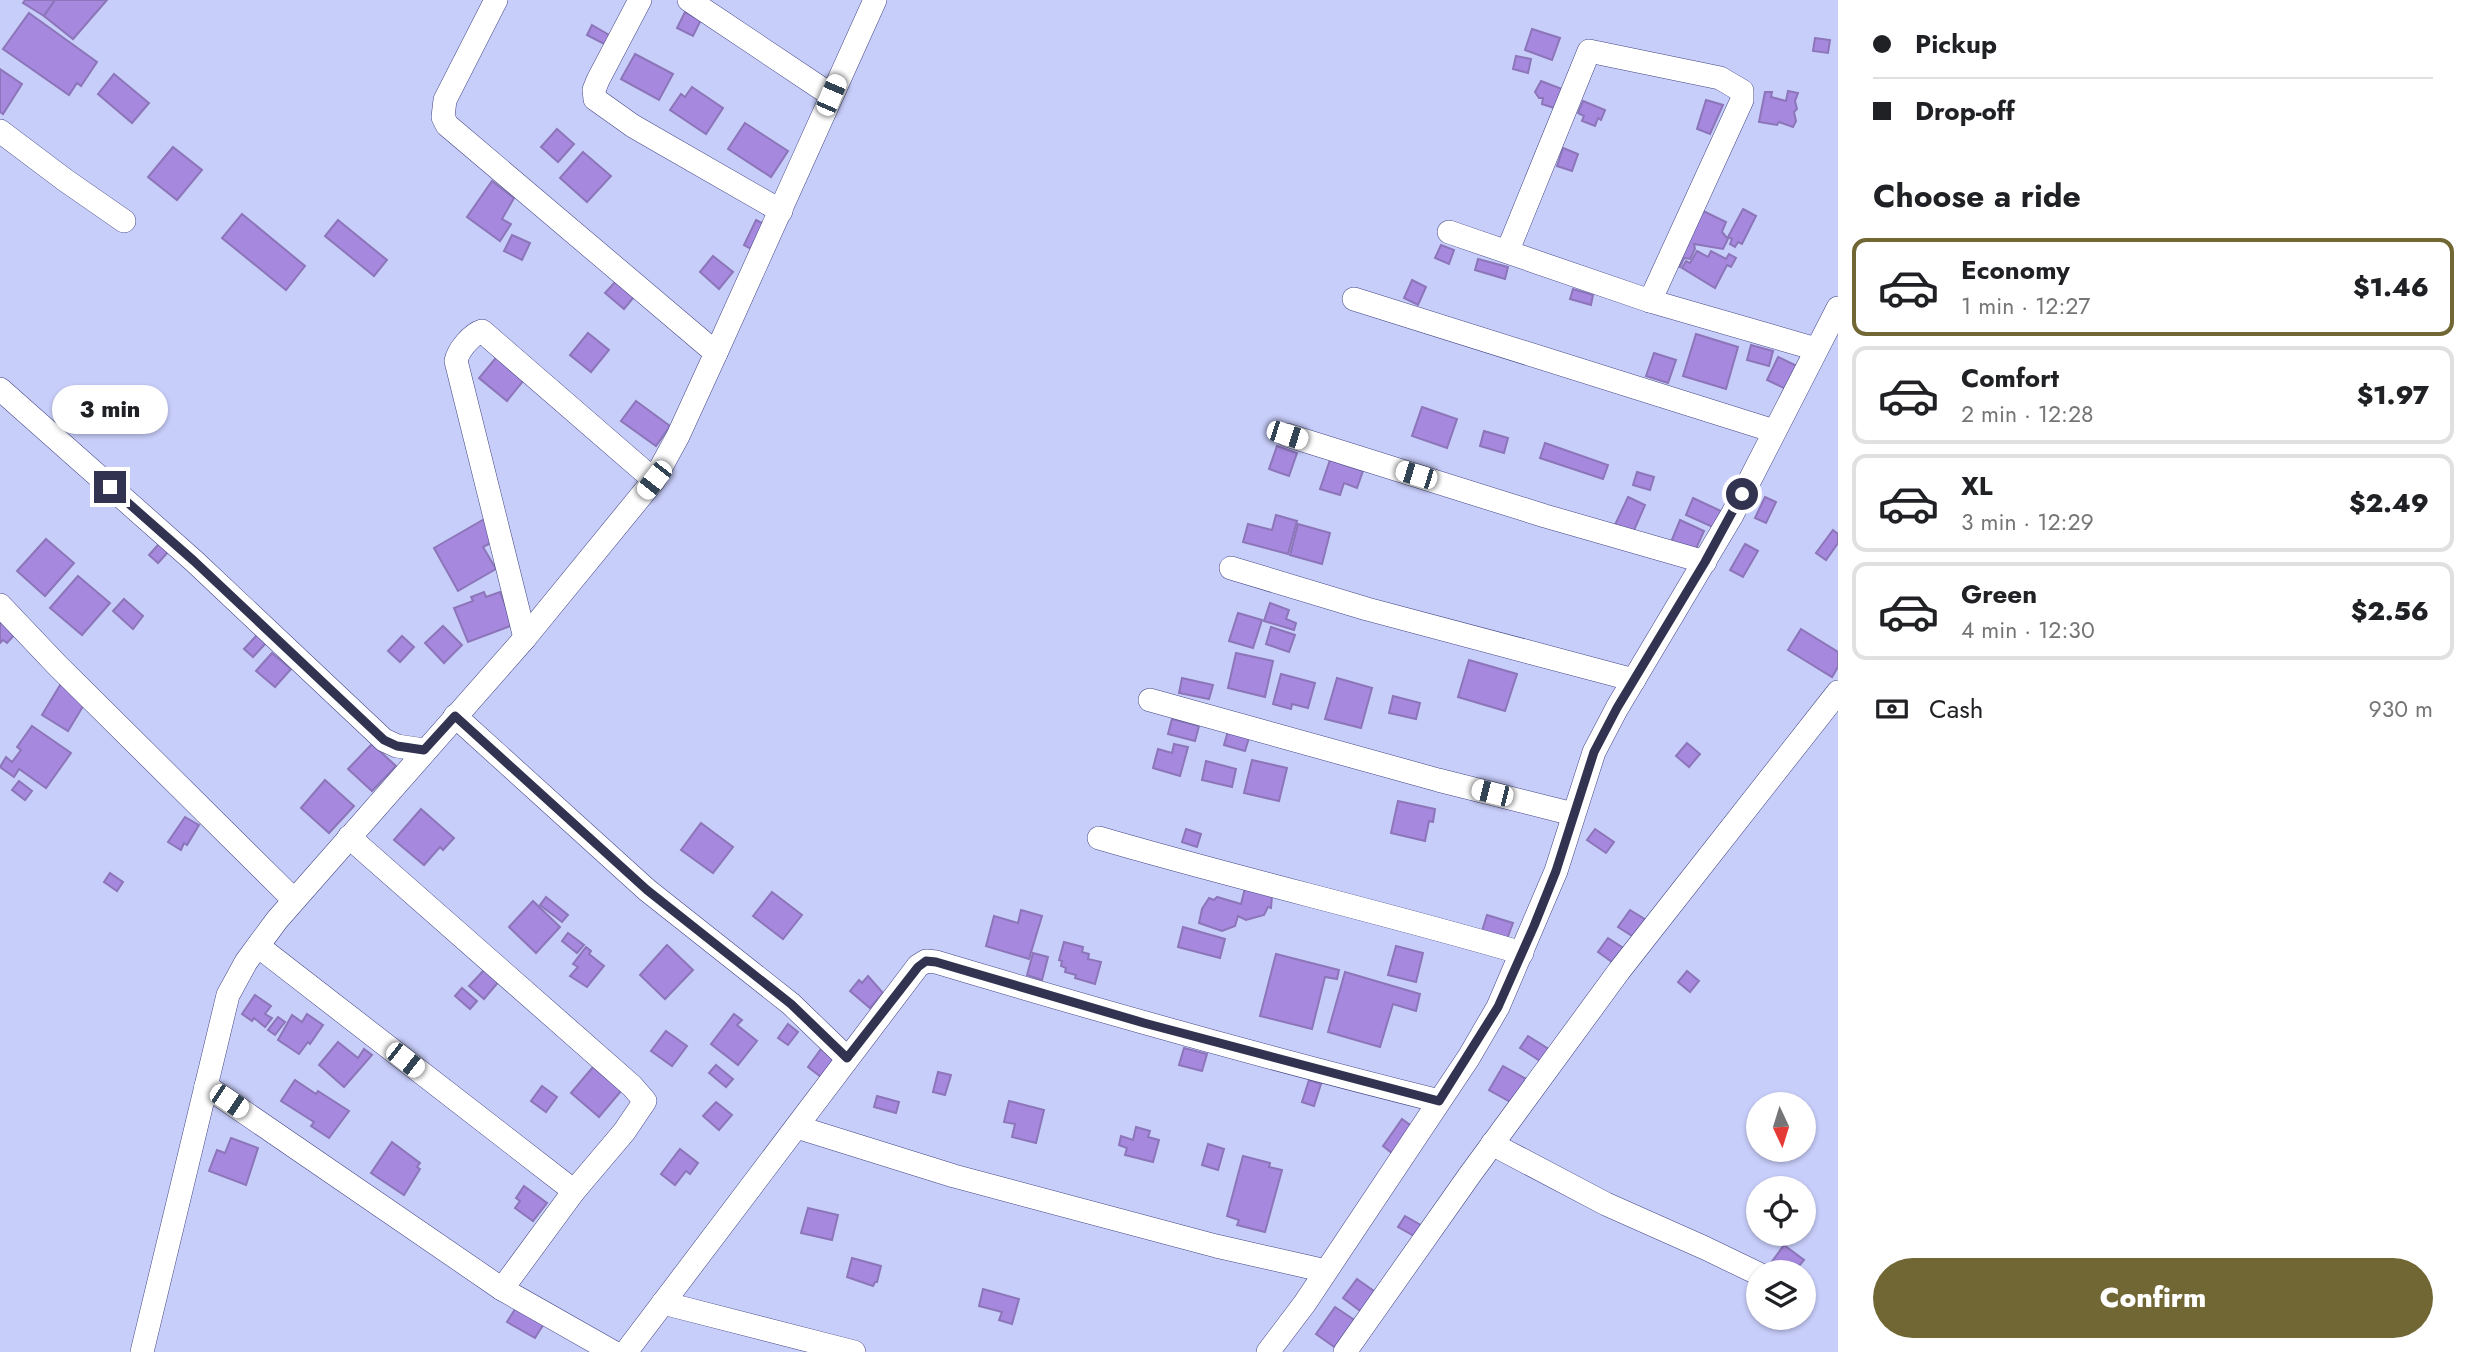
<!DOCTYPE html>
<html lang="en">
<head>
<meta charset="utf-8">
<style>
	:root { --surface:#fff; --page:#f2f2f2; --text:#202124; --muted:#757577; --line:#e0e0e0; --accent:#716734 }
	body { margin:0; font-family:Jost,sans-serif; background:var(--page); color:var(--text); height:100vh; display:flex; flex-direction:column; font-size:26px; white-space:nowrap }
	* { box-sizing:border-box; margin:0 }
	p { font-size:23px; color:var(--muted) }
	.icon { flex:none; width:38px; height:38px; fill:none; stroke:currentColor; stroke-width:2; stroke-linecap:round; stroke-linejoin:round }
	.map { position:relative; flex:1; overflow:hidden }
	.details { display:flex; flex-direction:column; background:var(--surface); width:630px }
	.details>* { flex:none }
	.top-card { display:grid; align-content:center; height:154px; padding:0 35px; background:var(--surface) }
	.needle { width:46px; rotate:176deg }
	.buttons { position:absolute; left:1746px; top:1092px; display:grid; gap:14px }
	.buttons a { display:grid; place-items:center; width:70px; height:70px; border-radius:50%; background:var(--surface); box-shadow:0 2px 5px #0004; font-size:35px }
	.end { position:absolute; width:32px; height:32px; margin:-16px; border:9px solid #313351; background:#fff; box-shadow:0 0 0 4px #fff }
	.from { border-radius:50% }
	.bubble { position:absolute; height:49px; border-radius:24px; background:var(--surface); box-shadow:0 2px 5px #0004; font-size:23px; font-weight:800; line-height:49px; text-align:center }
	.car { position:absolute; width:21px; height:42px; margin:-21px -10px; border-radius:9px; box-shadow:0 0 5px 2px #0007; background:linear-gradient(#fff 24%,#345 0 40%,#fff 0 76%,#345 0 86%,#fff 0) }
	.top-card b { display:flex; align-items:center; gap:24px; height:66px; font-size:26px }
	.top-card b+b { border-top:2px solid var(--line) }
	.top-card i { width:18px; height:18px; background:var(--text) }
	ul { padding:0; list-style:none }
	li { display:flex; align-items:center; gap:21px; height:98px; margin:0 14px 10px; padding:0 21px; border:4px solid var(--line); border-radius:14px }
	li div { flex:1 }
	li b { display:block; font-size:26px }
	li em { font-style:normal; font-weight:800 }
	li.selected { border-color:var(--accent) }
	li>.icon { width:63px; height:63px; stroke-width:1.5 }
	h2 { padding:0 35px; font-size:32px; line-height:84px }
	.pay { display:flex; align-items:center; gap:18px; height:77px; padding:0 35px; font-size:26px }
	.pay p { margin-inline-start:auto }
	.button { display:flex; gap:14px; margin-top:auto; padding:14px 35px }
	.button a { flex:1; height:80px; border-radius:42px; background:var(--accent); color:#fff; font-size:28px; font-weight:800; line-height:80px; text-align:center }
	main { display:flex; flex:1; min-height:0 }
	.map>svg:first-child { display:block }
	.building { fill:#a689de; stroke:#8c75b9; stroke-width:2 }
	.lines { fill:none; stroke-linecap:round; stroke-linejoin:round }
	.minor-casing { stroke:#424584; stroke-width:24 }
	.minor { stroke:#fff; stroke-width:23 }
	.route { stroke:#313351; stroke-width:9 }
</style>
</head>
<body>
<main>
<div class="map">
<svg width="1838" height="1352" viewBox="0 0 1838 1352">
	<rect width="100%" height="100%" fill="#c8cefa"/>
	<!-- building -->
	<g class="building">
		<polygon points="25,0 55,0 44,16 23,3"/>
		<polygon points="55,0 107,0 73,39 44,16"/>
		<polygon points="685,12 701,20 693,36 677,28"/>
		<polygon points="29,13 97,62 81,86 77,83 69,95 3,49"/>
		<polygon points="592,25 611,36 606,45 587,35"/>
		<polygon points="1532,29 1560,38 1552,60 1525,50"/>
		<polygon points="1815,38 1830,40 1828,53 1813,51"/>
		<polygon points="635,54 673,74 659,100 621,79"/>
		<polygon points="1516,56 1531,59 1528,73 1513,69"/>
		<polygon points="0,69 22,84 3,114 0,112"/>
		<polygon points="114,74 149,103 132,123 98,94"/>
		<polygon points="1541,81 1562,89 1554,108 1542,104 1543,98 1539,98 1535,92"/>
		<polygon points="692,87 723,108 706,134 670,110 681,94 685,97"/>
		<polygon points="1788,91 1798,93 1795,101 1797,109 1794,112 1796,121 1793,127 1779,122 1777,125 1759,122 1765,92 1772,92 1771,97 1786,101"/>
		<polygon points="1706,100 1723,105 1710,134 1697,129"/>
		<polygon points="1583,101 1605,110 1601,120 1598,118 1595,126 1582,121 1584,116 1578,113"/>
		<polygon points="745,123 788,151 771,177 728,149"/>
		<polygon points="557,129 574,144 558,162 541,147"/>
		<polygon points="173,147 202,170 177,200 148,177"/>
		<polygon points="1563,148 1578,154 1572,171 1557,166"/>
		<polygon points="583,152 611,176 587,202 560,178"/>
		<polygon points="492,181 514,198 502,219 511,224 500,241 467,217"/>
		<polygon points="1697,208 1726,222 1722,232 1728,239 1723,249 1694,244 1695,249 1690,259 1684,258 1680,267 1673,265"/>
		<polygon points="1743,209 1756,216 1742,244 1738,242 1735,247 1730,244 1732,239 1728,237"/>
		<polygon points="242,214 305,266 286,290 222,238"/>
		<polygon points="338,220 387,260 374,276 325,236"/>
		<polygon points="756,220 766,225 753,250 744,245"/>
		<polygon points="512,235 530,243 522,260 504,251"/>
		<polygon points="1441,245 1454,250 1449,264 1435,258"/>
		<polygon points="1697,251 1708,257 1711,251 1726,259 1729,254 1736,258 1731,267 1727,265 1715,288 1682,268 1686,261 1690,263"/>
		<polygon points="713,256 733,272 719,289 700,272"/>
		<polygon points="1478,259 1508,267 1505,279 1475,270"/>
		<polygon points="1412,280 1426,287 1418,305 1404,298"/>
		<polygon points="615,282 634,297 624,309 605,293"/>
		<polygon points="1573,289 1593,295 1591,305 1570,299"/>
		<polygon points="588,333 609,350 591,372 570,355"/>
		<polygon points="1696,334 1738,347 1726,389 1683,376"/>
		<polygon points="1751,345 1773,351 1769,366 1747,360"/>
		<polygon points="500,353 528,375 507,401 479,378"/>
		<polygon points="1654,353 1676,360 1668,383 1646,376"/>
		<polygon points="1778,357 1801,368 1790,391 1767,380"/>
		<polygon points="636,401 670,426 656,446 621,421"/>
		<polygon points="1422,407 1457,419 1447,448 1412,436"/>
		<polygon points="1484,431 1508,438 1504,453 1480,446"/>
		<polygon points="1545,443 1608,465 1603,479 1540,458"/>
		<polygon points="1277,446 1297,453 1289,476 1269,469"/>
		<polygon points="1330,460 1363,471 1357,488 1344,483 1340,495 1320,489"/>
		<polygon points="1637,472 1654,477 1650,490 1633,485"/>
		<polygon points="1628,497 1645,505 1632,535 1614,527"/>
		<polygon points="1765,497 1776,502 1766,523 1755,518"/>
		<polygon points="1693,498 1723,512 1715,528 1686,515"/>
		<polygon points="1276,515 1297,521 1288,554 1243,542 1248,524 1272,530"/>
		<polygon points="486,518 498,539 483,547 496,569 458,591 434,548"/>
		<polygon points="1680,520 1704,531 1694,553 1671,542"/>
		<polygon points="1298,524 1330,533 1322,564 1290,555"/>
		<polygon points="1833,530 1838,534 1838,543 1826,560 1816,553"/>
		<polygon points="46,539 74,563 45,596 17,571"/>
		<polygon points="159,544 168,552 158,563 149,555"/>
		<polygon points="1745,544 1758,551 1743,577 1730,570"/>
		<polygon points="78,576 110,603 82,635 50,608"/>
		<polygon points="484,592 486,597 500,592 513,625 468,642 454,608 473,601 471,597"/>
		<polygon points="124,599 143,616 133,629 113,611"/>
		<polygon points="1270,603 1289,610 1286,619 1296,623 1294,630 1264,621"/>
		<polygon points="1238,613 1262,620 1253,648 1229,641"/>
		<polygon points="0,619 16,633 7,643 3,640 0,643"/>
		<polygon points="443,626 462,645 444,663 425,643"/>
		<polygon points="1271,627 1295,635 1289,652 1266,644"/>
		<polygon points="1801,629 1838,652 1838,667 1832,677 1788,650"/>
		<polygon points="257,635 266,643 253,657 244,649"/>
		<polygon points="402,636 414,647 400,662 388,651"/>
		<polygon points="272,653 291,669 275,687 256,671"/>
		<polygon points="1236,653 1273,661 1265,697 1228,688"/>
		<polygon points="1469,660 1517,674 1505,711 1458,697"/>
		<polygon points="1281,674 1315,683 1308,708 1292,704 1291,709 1273,704"/>
		<polygon points="1182,678 1213,685 1209,699 1179,693"/>
		<polygon points="1337,678 1372,688 1361,728 1325,719"/>
		<polygon points="62,682 88,698 68,731 42,715"/>
		<polygon points="1393,696 1420,703 1416,719 1389,713"/>
		<polygon points="1172,719 1199,726 1195,741 1168,734"/>
		<polygon points="32,726 71,753 46,788 19,769 14,777 0,767 6,757 12,762 21,750 17,747"/>
		<polygon points="1228,731 1249,738 1245,751 1224,745"/>
		<polygon points="1687,743 1700,754 1689,767 1676,756"/>
		<polygon points="372,744 396,766 372,791 348,769"/>
		<polygon points="1174,744 1188,747 1180,776 1153,768 1158,749 1172,753"/>
		<polygon points="1252,760 1287,768 1279,801 1244,793"/>
		<polygon points="1206,761 1236,769 1232,787 1202,780"/>
		<polygon points="325,780 354,806 329,833 301,808"/>
		<polygon points="19,781 32,791 25,800 12,790"/>
		<polygon points="1398,801 1435,809 1433,822 1429,821 1425,841 1391,833"/>
		<polygon points="421,809 454,838 443,850 440,847 424,865 394,840"/>
		<polygon points="185,817 199,825 187,845 184,843 181,850 168,842"/>
		<polygon points="701,823 733,847 713,873 681,850"/>
		<polygon points="1186,829 1201,834 1197,847 1182,842"/>
		<polygon points="1595,829 1614,842 1606,853 1587,840"/>
		<polygon points="110,873 123,882 117,891 104,882"/>
		<polygon points="1245,888 1272,896 1271,908 1268,907 1264,915 1246,920 1238,916 1235,926 1222,931 1199,923 1202,909 1209,898 1214,900 1217,897 1241,904"/>
		<polygon points="772,892 802,915 783,939 753,916"/>
		<polygon points="546,897 568,915 562,922 540,905"/>
		<polygon points="533,901 560,927 536,953 509,927"/>
		<polygon points="1021,910 1042,916 1029,959 986,946 994,916 1018,923"/>
		<polygon points="1630,910 1648,921 1637,939 1618,927"/>
		<polygon points="1487,915 1513,923 1507,939 1482,931"/>
		<polygon points="1183,927 1225,939 1220,958 1178,947"/>
		<polygon points="568,933 584,945 577,953 562,941"/>
		<polygon points="1608,938 1625,949 1615,964 1598,952"/>
		<polygon points="1064,942 1083,947 1082,952 1089,954 1088,959 1101,962 1095,984 1075,978 1076,975 1065,972 1066,968 1061,966 1062,961 1059,960"/>
		<polygon points="667,945 693,970 665,999 640,975"/>
		<polygon points="1396,946 1423,953 1416,982 1388,975"/>
		<polygon points="586,947 591,951 589,954 604,966 587,987 570,976 578,967 573,964"/>
		<polygon points="1033,953 1048,957 1042,980 1027,975"/>
		<polygon points="1276,954 1339,970 1337,979 1325,977 1312,1029 1260,1016"/>
		<polygon points="486,968 500,980 484,999 469,986"/>
		<polygon points="1687,971 1699,981 1690,992 1678,982"/>
		<polygon points="1345,972 1420,994 1416,1011 1393,1004 1380,1047 1328,1032"/>
		<polygon points="868,976 883,993 870,1008 850,991 859,980 862,983"/>
		<polygon points="462,988 477,1001 470,1009 455,996"/>
		<polygon points="255,995 271,1006 265,1014 272,1018 265,1027 254,1018 252,1021 242,1014"/>
		<polygon points="307,1014 323,1025 310,1044 308,1042 299,1054 278,1040 292,1015 302,1022"/>
		<polygon points="734,1014 742,1020 737,1025 757,1041 738,1065 711,1044"/>
		<polygon points="278,1017 285,1022 275,1035 268,1030"/>
		<polygon points="788,1024 798,1032 788,1045 778,1038"/>
		<polygon points="666,1031 687,1046 672,1066 651,1051"/>
		<polygon points="1528,1036 1552,1051 1543,1063 1520,1048"/>
		<polygon points="338,1042 358,1058 364,1049 372,1055 344,1087 319,1065"/>
		<polygon points="1184,1048 1207,1054 1202,1071 1179,1065"/>
		<polygon points="821,1049 838,1062 825,1080 808,1067"/>
		<polygon points="716,1065 733,1079 726,1087 709,1073"/>
		<polygon points="1503,1066 1528,1080 1514,1104 1489,1090"/>
		<polygon points="593,1067 621,1091 599,1117 571,1093"/>
		<polygon points="938,1072 951,1075 945,1095 933,1092"/>
		<polygon points="295,1080 316,1094 318,1091 349,1111 329,1138 311,1126 314,1122 281,1101"/>
		<polygon points="1309,1080 1321,1084 1314,1106 1302,1102"/>
		<polygon points="542,1086 557,1097 546,1112 531,1101"/>
		<polygon points="877,1096 899,1102 896,1113 874,1107"/>
		<polygon points="1009,1101 1044,1110 1036,1143 1012,1137 1015,1124 1004,1122"/>
		<polygon points="716,1102 732,1115 719,1130 703,1116"/>
		<polygon points="1402,1119 1413,1127 1393,1154 1383,1146"/>
		<polygon points="1136,1127 1150,1131 1148,1137 1159,1140 1153,1162 1125,1155 1127,1148 1119,1145 1121,1136 1133,1140"/>
		<polygon points="231,1138 258,1148 246,1185 209,1171 217,1150 225,1153"/>
		<polygon points="392,1142 420,1163 417,1167 420,1169 404,1195 371,1173"/>
		<polygon points="1208,1144 1224,1149 1218,1170 1202,1165"/>
		<polygon points="680,1149 698,1163 690,1174 686,1171 675,1185 661,1174"/>
		<polygon points="1243,1156 1270,1163 1269,1167 1282,1170 1265,1232 1237,1225 1239,1220 1227,1216"/>
		<polygon points="524,1186 547,1203 533,1221 515,1208 520,1201 516,1198"/>
		<polygon points="808,1208 838,1215 832,1240 801,1233"/>
		<polygon points="1405,1216 1428,1229 1421,1240 1398,1227"/>
		<polygon points="1784,1245 1804,1260 1794,1272 1785,1272 1771,1263"/>
		<polygon points="852,1258 881,1266 877,1282 875,1282 873,1286 847,1277"/>
		<polygon points="1357,1279 1381,1296 1367,1316 1343,1298"/>
		<polygon points="983,1289 1019,1299 1012,1324 999,1320 1002,1312 979,1306"/>
		<polygon points="517,1306 545,1322 535,1338 507,1322"/>
		<polygon points="1335,1307 1359,1323 1340,1351 1316,1334"/>
	</g>
	<g class="lines">
		<!-- minor casing -->
		<g class="minor-casing">
			<g id="minor">
				<polyline points="496,0 445,100 443,117 447,125 716,353"/>
				<polyline points="640,0 598,80 594,90 595,99 633,126 781,211"/>
				<polyline points="689,0 831,95"/>
				<polyline points="0,131 65,180 124,221"/>
				<polyline points="1449,232 1650,301 1816,349"/>
				<polyline points="1508,250 1589,51 1720,78 1742,91 1742,100 1650,301"/>
				<polyline points="1354,299 1774,431"/>
				<polyline points="0,389 194,561 384,740 397,746 424,750"/>
				<polyline points="1287,435 1545,516 1705,562"/>
				<polyline points="1231,568 1367,609 1634,680"/>
				<polyline points="0,605 57,665 294,900"/>
				<path d="M525,638L456,361C458,350 472,334 482,331L654,480"/>
				<polyline points="1150,700 1438,780 1573,814"/>
				<polyline points="455,716 647,890 791,1004 847,1058"/>
				<polyline points="349,837 632,1086 645,1101 624,1132 574,1191 502,1289"/>
				<path d="M1099,838C1239,879 1382,912 1522,953"/>
				<polyline points="258,946 574,1191"/>
				<polyline points="206,1086 502,1289 613,1352"/>
				<polyline points="797,1127 954,1176 1216,1246 1326,1271"/>
				<polyline points="1492,1144 1606,1204 1705,1248 1759,1274"/>
				<polyline points="663,1303 854,1352"/>
				<polyline points="142,1352 228,995 246,962 277,920 525,638 654,480 678,436 716,353 875,0"/>
				<path d="M626,1352L918,966L926,961L936,962C1103,1012 1270,1059 1439,1101"/>
				<polyline points="1268,1352 1305,1303 1469,1057 1498,1007 1556,871 1594,752 1617,708 1732,515 1838,308"/>
				<polyline points="1345,1352 1469,1176 1619,971 1838,692"/>
			</g>
		</g>
		<!-- minor -->
		<use href="#minor" class="minor"/>
	</g>
	<g class="lines">
		<!-- route -->
		<polyline class="route" points="110,487 194,561 384,740 397,746 424,750 455,716 647,890 791,1004 847,1058 918,967 926,961 936,962 1144,1023 1439,1101 1498,1007 1534,926 1556,871 1594,752 1617,708 1705,562 1742,494"/>
	</g>
</svg>
<div class="buttons">
<a><svg class="needle" viewBox="-14 -14 28 28"><path d="M0-13l5 13h-10z" fill="#e53935"/><path d="M0 13l5-13h-10z" fill="#757577"/></svg></a>
<a><svg class="icon" aria-label="locate" viewBox="0 0 24 24"><circle cx="12" cy="12" r="6"/><path d="M12 2v4M12 18v4M2 12h4M18 12h4"/></svg></a>
<a><svg class="icon" aria-label="layers" viewBox="0 0 24 24"><path d="M12 4l9 5-9 5-9-5zM3 14l9 5 9-5"/></svg></a>
</div>
<i class="end from" style="left:1742px;top:494px"></i>
<i class="end" style="left:110px;top:487px"></i>
<div class="bubble" style="left:52px;top:385px;width:116px">3 min</div>
<i class="car" style="left:831px;top:95px;rotate:23deg"></i>
<i class="car" style="left:1287px;top:435px;rotate:108deg"></i>
<i class="car" style="left:1416px;top:475px;rotate:287deg"></i>
<i class="car" style="left:654px;top:480px;rotate:218deg"></i>
<i class="car" style="left:1492px;top:793px;rotate:284deg"></i>
<i class="car" style="left:405px;top:1060px;rotate:128deg"></i>
<i class="car" style="left:229px;top:1101px;rotate:124deg"></i>
</div>
<section class="details">
<div class="top-card">
<b><i class="from"></i>Pickup</b>
<b><i></i>Drop-off</b>
</div>
<h2>Choose a ride</h2>
<ul>
<li class="selected"><svg class="icon" aria-label="car" viewBox="0 0 24 24"><path d="M5 17H2v-5l4-1 3-4h7l3 4 3 1v5h-3M9 17h6M6 11h13"/><circle cx="7" cy="17" r="2"/><circle cx="17" cy="17" r="2"/></svg><div><b>Economy</b><p>1 min · 12:27</p></div><em>$1.46</em></li>
<li><svg class="icon" aria-label="car" viewBox="0 0 24 24"><path d="M5 17H2v-5l4-1 3-4h7l3 4 3 1v5h-3M9 17h6M6 11h13"/><circle cx="7" cy="17" r="2"/><circle cx="17" cy="17" r="2"/></svg><div><b>Comfort</b><p>2 min · 12:28</p></div><em>$1.97</em></li>
<li><svg class="icon" aria-label="car" viewBox="0 0 24 24"><path d="M5 17H2v-5l4-1 3-4h7l3 4 3 1v5h-3M9 17h6M6 11h13"/><circle cx="7" cy="17" r="2"/><circle cx="17" cy="17" r="2"/></svg><div><b>XL</b><p>3 min · 12:29</p></div><em>$2.49</em></li>
<li><svg class="icon" aria-label="car" viewBox="0 0 24 24"><path d="M5 17H2v-5l4-1 3-4h7l3 4 3 1v5h-3M9 17h6M6 11h13"/><circle cx="7" cy="17" r="2"/><circle cx="17" cy="17" r="2"/></svg><div><b>Green</b><p>4 min · 12:30</p></div><em>$2.56</em></li>
</ul>
<div class="pay"><svg class="icon" aria-label="cash" viewBox="0 0 24 24"><path d="M3 7h18v10H3z"/><circle cx="12" cy="12" r="2"/></svg>Cash<p>930 m</p></div>
<div class="button"><a>Confirm</a></div>
</section>
</main>
</body>
</html>
